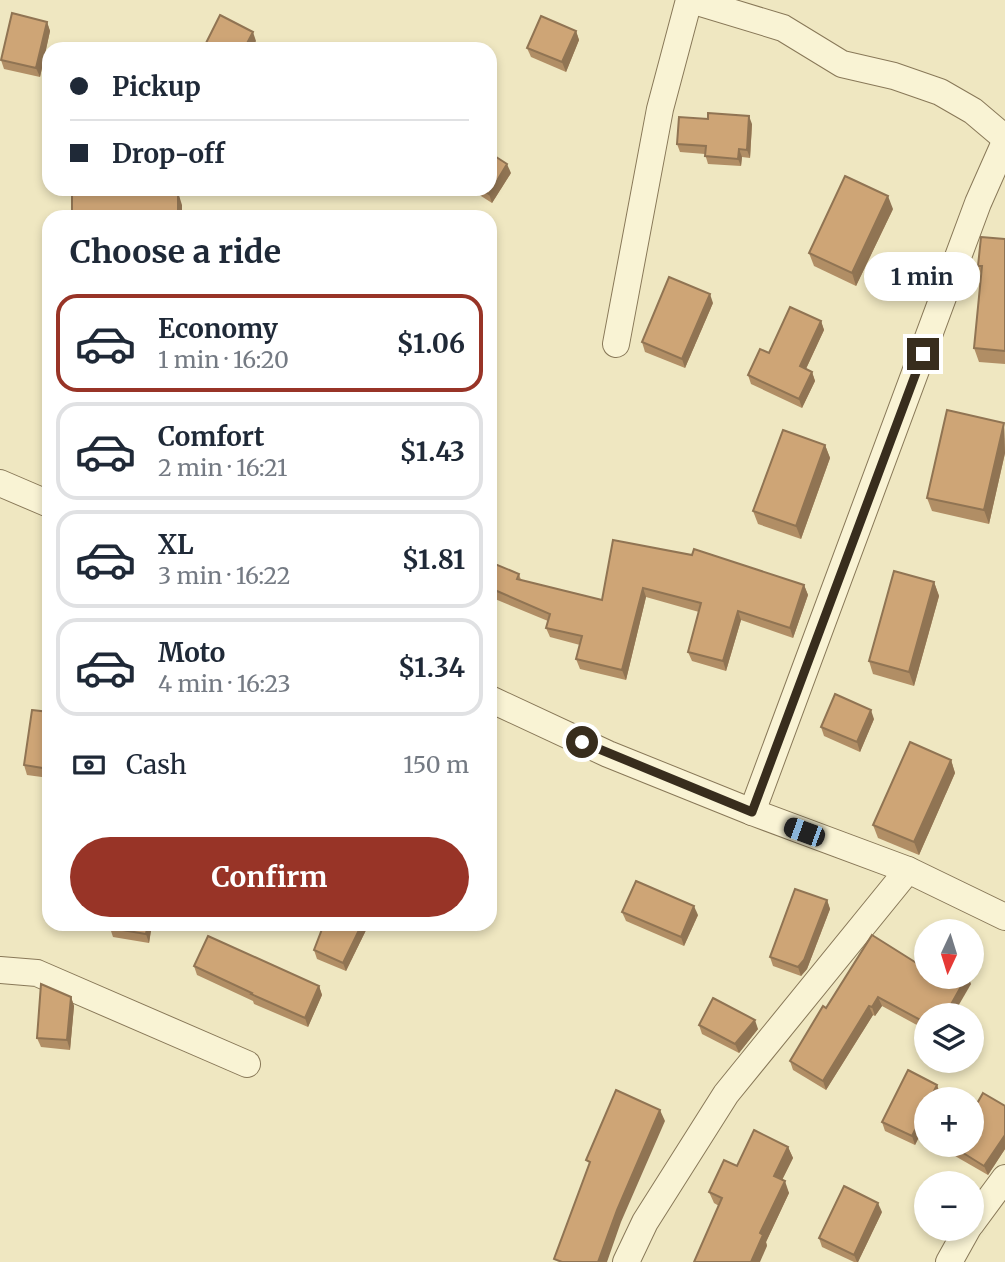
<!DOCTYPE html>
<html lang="en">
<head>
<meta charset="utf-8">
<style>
	:root { --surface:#fff; --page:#f2f2f3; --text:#1f2937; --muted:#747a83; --line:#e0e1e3; --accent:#983427 }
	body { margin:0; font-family:Merriweather,serif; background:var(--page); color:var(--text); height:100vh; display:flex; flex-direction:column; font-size:26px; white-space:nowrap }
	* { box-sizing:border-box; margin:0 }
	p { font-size:23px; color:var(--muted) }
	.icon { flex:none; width:38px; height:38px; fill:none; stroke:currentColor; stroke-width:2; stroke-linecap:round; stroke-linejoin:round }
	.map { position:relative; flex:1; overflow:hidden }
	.details { position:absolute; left:42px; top:210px; width:455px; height:721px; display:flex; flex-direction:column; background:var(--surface); border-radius:21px; box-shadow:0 4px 10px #0003 }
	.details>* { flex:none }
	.banner { position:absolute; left:42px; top:42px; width:455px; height:154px; border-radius:21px; box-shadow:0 4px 10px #0003; display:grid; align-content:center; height:154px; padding:0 28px; background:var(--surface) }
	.needle { width:46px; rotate:184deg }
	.controls { position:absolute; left:914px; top:919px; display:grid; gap:14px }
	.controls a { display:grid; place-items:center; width:70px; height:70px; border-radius:50%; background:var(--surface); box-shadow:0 4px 10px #0003; font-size:35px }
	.end { position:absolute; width:32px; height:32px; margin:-16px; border:9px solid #382d1d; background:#fff; box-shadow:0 0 0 4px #fff }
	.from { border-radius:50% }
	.bubble { position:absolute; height:49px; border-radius:24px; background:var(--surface); box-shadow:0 4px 10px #0003; font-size:23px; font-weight:700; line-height:49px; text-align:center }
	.car { position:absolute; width:21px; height:42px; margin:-21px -10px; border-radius:9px; box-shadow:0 0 5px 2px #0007; background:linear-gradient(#222 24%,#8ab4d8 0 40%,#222 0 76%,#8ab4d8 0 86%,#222 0) }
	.banner b { display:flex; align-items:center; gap:24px; height:66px; font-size:26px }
	.banner b+b { border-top:2px solid var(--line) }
	.banner i { width:18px; height:18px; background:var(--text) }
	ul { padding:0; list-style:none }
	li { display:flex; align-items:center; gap:21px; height:98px; margin:0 14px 10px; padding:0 14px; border:4px solid var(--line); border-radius:21px }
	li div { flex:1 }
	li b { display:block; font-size:26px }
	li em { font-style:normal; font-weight:700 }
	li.active { border-color:var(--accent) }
	li>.icon { width:63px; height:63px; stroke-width:1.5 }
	h2 { padding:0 28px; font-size:32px; line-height:84px }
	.pay { display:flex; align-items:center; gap:18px; height:77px; padding:0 28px; font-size:26px }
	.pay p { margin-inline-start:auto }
	.cta { display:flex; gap:14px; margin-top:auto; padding:14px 28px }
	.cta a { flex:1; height:80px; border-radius:42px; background:var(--accent); color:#fff; font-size:28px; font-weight:700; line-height:80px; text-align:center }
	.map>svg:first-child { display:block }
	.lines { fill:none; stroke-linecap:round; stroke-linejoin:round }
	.street-casing { stroke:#887858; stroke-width:28 }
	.street { stroke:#f9f3d4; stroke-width:26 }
	.wall { fill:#b18e65 }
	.shaded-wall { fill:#907453 }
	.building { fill:#cea576; stroke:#907453; stroke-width:2 }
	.route { stroke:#382d1d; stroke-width:9 }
</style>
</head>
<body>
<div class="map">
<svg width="1005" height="1262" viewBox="0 0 1005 1262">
	<rect width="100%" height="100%" fill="#efe7c1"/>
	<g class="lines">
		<!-- street casing -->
		<g class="street-casing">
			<g id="street">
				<polyline points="691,0 783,28 842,64 894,76 940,92 973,111 1005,138"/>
				<polyline points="616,344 660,109 689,0"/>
				<polyline points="0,483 49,504"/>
				<polyline points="490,699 608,754 752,812 908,870 1005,917"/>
				<polyline points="752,812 978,203 1005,142"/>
				<polyline points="0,970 37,973 247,1064"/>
				<polyline points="971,1224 1005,1178"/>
				<polyline points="626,1262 645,1222 726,1094 908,870"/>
				<polyline points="949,1262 968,1228"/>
			</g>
		</g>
		<!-- street -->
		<use href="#street" class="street"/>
	</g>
	<!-- wall -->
	<g class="wall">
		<polygon points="47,22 50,31 40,77 4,69 1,60"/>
		<polygon points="576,31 579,40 566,72 531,57 527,48"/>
		<polygon points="752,124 750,158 742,157 741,166 708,164 705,154 680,152 677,144"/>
		<polygon points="511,173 492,203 470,189 490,189"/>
		<polygon points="893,209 856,286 814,266 809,253"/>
		<polygon points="1005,239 1005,364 979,362 974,348 981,274 978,266"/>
		<polygon points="713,303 685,368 645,352 642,342"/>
		<polygon points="821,321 824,330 806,369 812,372 815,381 802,408 751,384 748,375"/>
		<polygon points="1004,423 1005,453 989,524 932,511 927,498"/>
		<polygon points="825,445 830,458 801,539 758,524 753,511"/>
		<polygon points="613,540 804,585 808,595 793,638 741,620 726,671 692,661 688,652 699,612 646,597 626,680 580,669 576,659 580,645 550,637 546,628 548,621 490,597 490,562 519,574 521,580 602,600"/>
		<polygon points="934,582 939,596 914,686 873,674 869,661"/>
		<polygon points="49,712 49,778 27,775 24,765"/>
		<polygon points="874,719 860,752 824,736 821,727"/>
		<polygon points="951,760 955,773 919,855 878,838 873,825"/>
		<polygon points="827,900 830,909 807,969 801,976 773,966 770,957"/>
		<polygon points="622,912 698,915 684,946 626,921"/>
		<polygon points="152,924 149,943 113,937 110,928"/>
		<polygon points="369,924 346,971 317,959 314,950"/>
		<polygon points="194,966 319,986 322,995 308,1027 254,1004 253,1001 197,975"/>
		<polygon points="926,976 971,984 926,1015 926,1030 882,1006 875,1016 873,1015 826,1090 793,1070 790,1061 826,1008"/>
		<polygon points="71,997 74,1006 70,1050 41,1047 37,1038"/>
		<polygon points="699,1025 758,1029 739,1053 702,1034"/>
		<polygon points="908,1070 937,1085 940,1094 938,1099 926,1099 926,1123 915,1145 885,1131 882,1122"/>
		<polygon points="1005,1106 1005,1149 988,1175 955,1156 952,1146"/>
		<polygon points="788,1147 793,1158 782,1180 789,1193 766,1242 767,1246 719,1206 714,1203 709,1192 737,1166"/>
		<polygon points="882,1212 858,1262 854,1262 822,1247 819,1238"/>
	</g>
	<!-- shaded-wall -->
	<g class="shaded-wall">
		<polygon points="47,22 50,31 40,77 36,68"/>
		<polygon points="576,31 579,40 566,72 562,62"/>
		<polygon points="253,32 256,41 252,49 244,49"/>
		<polygon points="749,116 752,124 750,158 747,150"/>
		<polygon points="739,149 742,157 741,166 738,159"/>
		<polygon points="507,164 511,173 492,203 489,194"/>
		<polygon points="178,192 182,205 182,217 178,217"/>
		<polygon points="888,196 893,209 856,286 852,273"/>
		<polygon points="710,294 713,303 685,368 682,359"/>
		<polygon points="821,321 824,330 803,375 800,366"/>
		<polygon points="812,372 815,381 802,408 799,399"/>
		<polygon points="1004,423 1005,453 989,524 984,510"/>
		<polygon points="825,445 830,458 801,539 796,526"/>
		<polygon points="934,582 939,596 914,686 909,672"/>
		<polygon points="804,585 808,595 793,638 790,628"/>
		<polygon points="643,588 646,597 626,680 622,670"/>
		<polygon points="738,611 741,620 726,671 723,661"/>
		<polygon points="871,710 874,719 860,752 857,742"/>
		<polygon points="951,760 955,773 919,855 914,842"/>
		<polygon points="827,900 830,909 807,969 801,976 798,967"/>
		<polygon points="694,906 698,915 684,946 681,937"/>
		<polygon points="148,924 152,924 149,943 146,934"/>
		<polygon points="362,924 369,924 346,971 343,963"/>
		<polygon points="967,976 968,976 971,984 953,1015 945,1015"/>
		<polygon points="319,986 322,995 308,1027 305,1018"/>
		<polygon points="71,997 74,1006 70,1050 67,1040"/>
		<polygon points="878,997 882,1006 875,1016 872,1007"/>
		<polygon points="869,1006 873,1015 826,1090 823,1081"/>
		<polygon points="755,1020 758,1029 739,1053 735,1044"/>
		<polygon points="937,1085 940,1094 938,1099 930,1099"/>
		<polygon points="926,1108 926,1123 915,1145 912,1136"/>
		<polygon points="660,1110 665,1121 621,1222 607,1262 598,1262 617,1210"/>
		<polygon points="1005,1135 1005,1149 988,1175 984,1166"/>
		<polygon points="788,1147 793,1158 778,1188 774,1176"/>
		<polygon points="785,1181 789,1193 766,1242 767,1246 760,1262 751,1262 760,1233"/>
		<polygon points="878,1203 882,1212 858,1262 857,1262 854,1255"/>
	</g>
	<!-- building -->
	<g class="building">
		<polygon points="12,13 47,22 36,68 1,60"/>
		<polygon points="220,15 253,32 244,49 203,49"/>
		<polygon points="541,16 576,31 562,62 527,48"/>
		<polygon points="708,113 749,116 747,150 739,149 738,159 705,156 706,146 677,144 679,117 708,119"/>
		<polygon points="490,153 507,164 489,194 482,189 490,189"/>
		<polygon points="845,176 888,196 852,273 809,253"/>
		<polygon points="178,192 178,217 72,217 72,193"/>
		<polygon points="981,237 1005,239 1005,351 974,348 982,266 978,266"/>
		<polygon points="669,277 710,294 682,359 642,342"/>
		<polygon points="790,307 821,321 800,366 812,372 799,399 748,375 760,349 769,353"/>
		<polygon points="947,410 1004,423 984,510 927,498"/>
		<polygon points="783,430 825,445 796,526 753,511"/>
		<polygon points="613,540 692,555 694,549 804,585 790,628 738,611 723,661 688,652 701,603 643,588 622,670 576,659 582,636 546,628 550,614 490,588 490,562 519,574 517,579 602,600"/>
		<polygon points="894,571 934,582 909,672 869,661"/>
		<polygon points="835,694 871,710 857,742 821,727"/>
		<polygon points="32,710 49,712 49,769 24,765"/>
		<polygon points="910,742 951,760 914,842 873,825"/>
		<polygon points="636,881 694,906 681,937 622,912"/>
		<polygon points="795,889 827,900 804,960 798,967 770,957"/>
		<polygon points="110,924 148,924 146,934 110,928"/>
		<polygon points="324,924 362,924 343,963 314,950"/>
		<polygon points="872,935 926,969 926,976 967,976 945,1015 926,1015 926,1023 878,997 872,1007 869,1006 823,1081 790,1061 823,1006 826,1008"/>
		<polygon points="208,936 319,986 305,1018 251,994 252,993 194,966"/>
		<polygon points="41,984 71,997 67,1040 37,1038"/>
		<polygon points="713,998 755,1020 735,1044 699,1025"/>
		<polygon points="908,1070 937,1085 930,1099 926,1099 926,1108 912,1136 882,1122"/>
		<polygon points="616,1090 660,1110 617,1210 598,1262 562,1262 554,1259 590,1162 586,1160"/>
		<polygon points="983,1093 1005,1106 1005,1135 984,1166 952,1146 953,1144 971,1144 971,1114"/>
		<polygon points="754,1130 788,1147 774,1176 785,1181 760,1233 763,1235 751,1262 694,1262 722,1198 709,1192 724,1160 737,1166"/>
		<polygon points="844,1186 878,1203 854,1255 819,1238"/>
	</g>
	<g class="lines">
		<!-- route -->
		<polyline class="route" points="582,742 752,812 923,354"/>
	</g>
</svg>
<div class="controls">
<a><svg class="needle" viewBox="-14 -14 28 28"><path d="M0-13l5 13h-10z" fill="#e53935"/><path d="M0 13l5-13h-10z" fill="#747a83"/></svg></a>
<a><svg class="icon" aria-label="layers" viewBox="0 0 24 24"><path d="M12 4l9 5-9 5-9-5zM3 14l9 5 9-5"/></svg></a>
<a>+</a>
<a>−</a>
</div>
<i class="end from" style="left:582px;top:742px"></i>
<i class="end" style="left:923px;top:354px"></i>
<div class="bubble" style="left:864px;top:252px;width:116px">1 min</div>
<i class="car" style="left:804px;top:832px;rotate:290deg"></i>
<div class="banner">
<b><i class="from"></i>Pickup</b>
<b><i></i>Drop-off</b>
</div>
<section class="details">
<h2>Choose a ride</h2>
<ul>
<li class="active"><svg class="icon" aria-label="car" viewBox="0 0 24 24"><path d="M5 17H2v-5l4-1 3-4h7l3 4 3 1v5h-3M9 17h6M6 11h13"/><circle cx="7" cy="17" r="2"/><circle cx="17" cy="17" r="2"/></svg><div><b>Economy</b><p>1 min · 16:20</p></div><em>$1.06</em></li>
<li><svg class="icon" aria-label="car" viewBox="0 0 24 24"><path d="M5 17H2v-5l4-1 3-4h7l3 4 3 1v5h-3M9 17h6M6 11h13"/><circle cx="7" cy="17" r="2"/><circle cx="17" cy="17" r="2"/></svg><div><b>Comfort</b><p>2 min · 16:21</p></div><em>$1.43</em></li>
<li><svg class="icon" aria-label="car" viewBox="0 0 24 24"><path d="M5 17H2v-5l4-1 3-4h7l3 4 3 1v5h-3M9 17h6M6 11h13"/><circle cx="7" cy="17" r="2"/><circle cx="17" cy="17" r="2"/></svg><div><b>XL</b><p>3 min · 16:22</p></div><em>$1.81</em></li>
<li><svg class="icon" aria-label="car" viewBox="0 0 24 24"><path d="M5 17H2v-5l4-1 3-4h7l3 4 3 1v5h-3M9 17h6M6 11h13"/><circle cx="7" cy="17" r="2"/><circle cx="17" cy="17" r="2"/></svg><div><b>Moto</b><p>4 min · 16:23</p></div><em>$1.34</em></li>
</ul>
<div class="pay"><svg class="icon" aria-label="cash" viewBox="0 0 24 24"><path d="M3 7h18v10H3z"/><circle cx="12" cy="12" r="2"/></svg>Cash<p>150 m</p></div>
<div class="cta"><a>Confirm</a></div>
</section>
</div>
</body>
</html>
